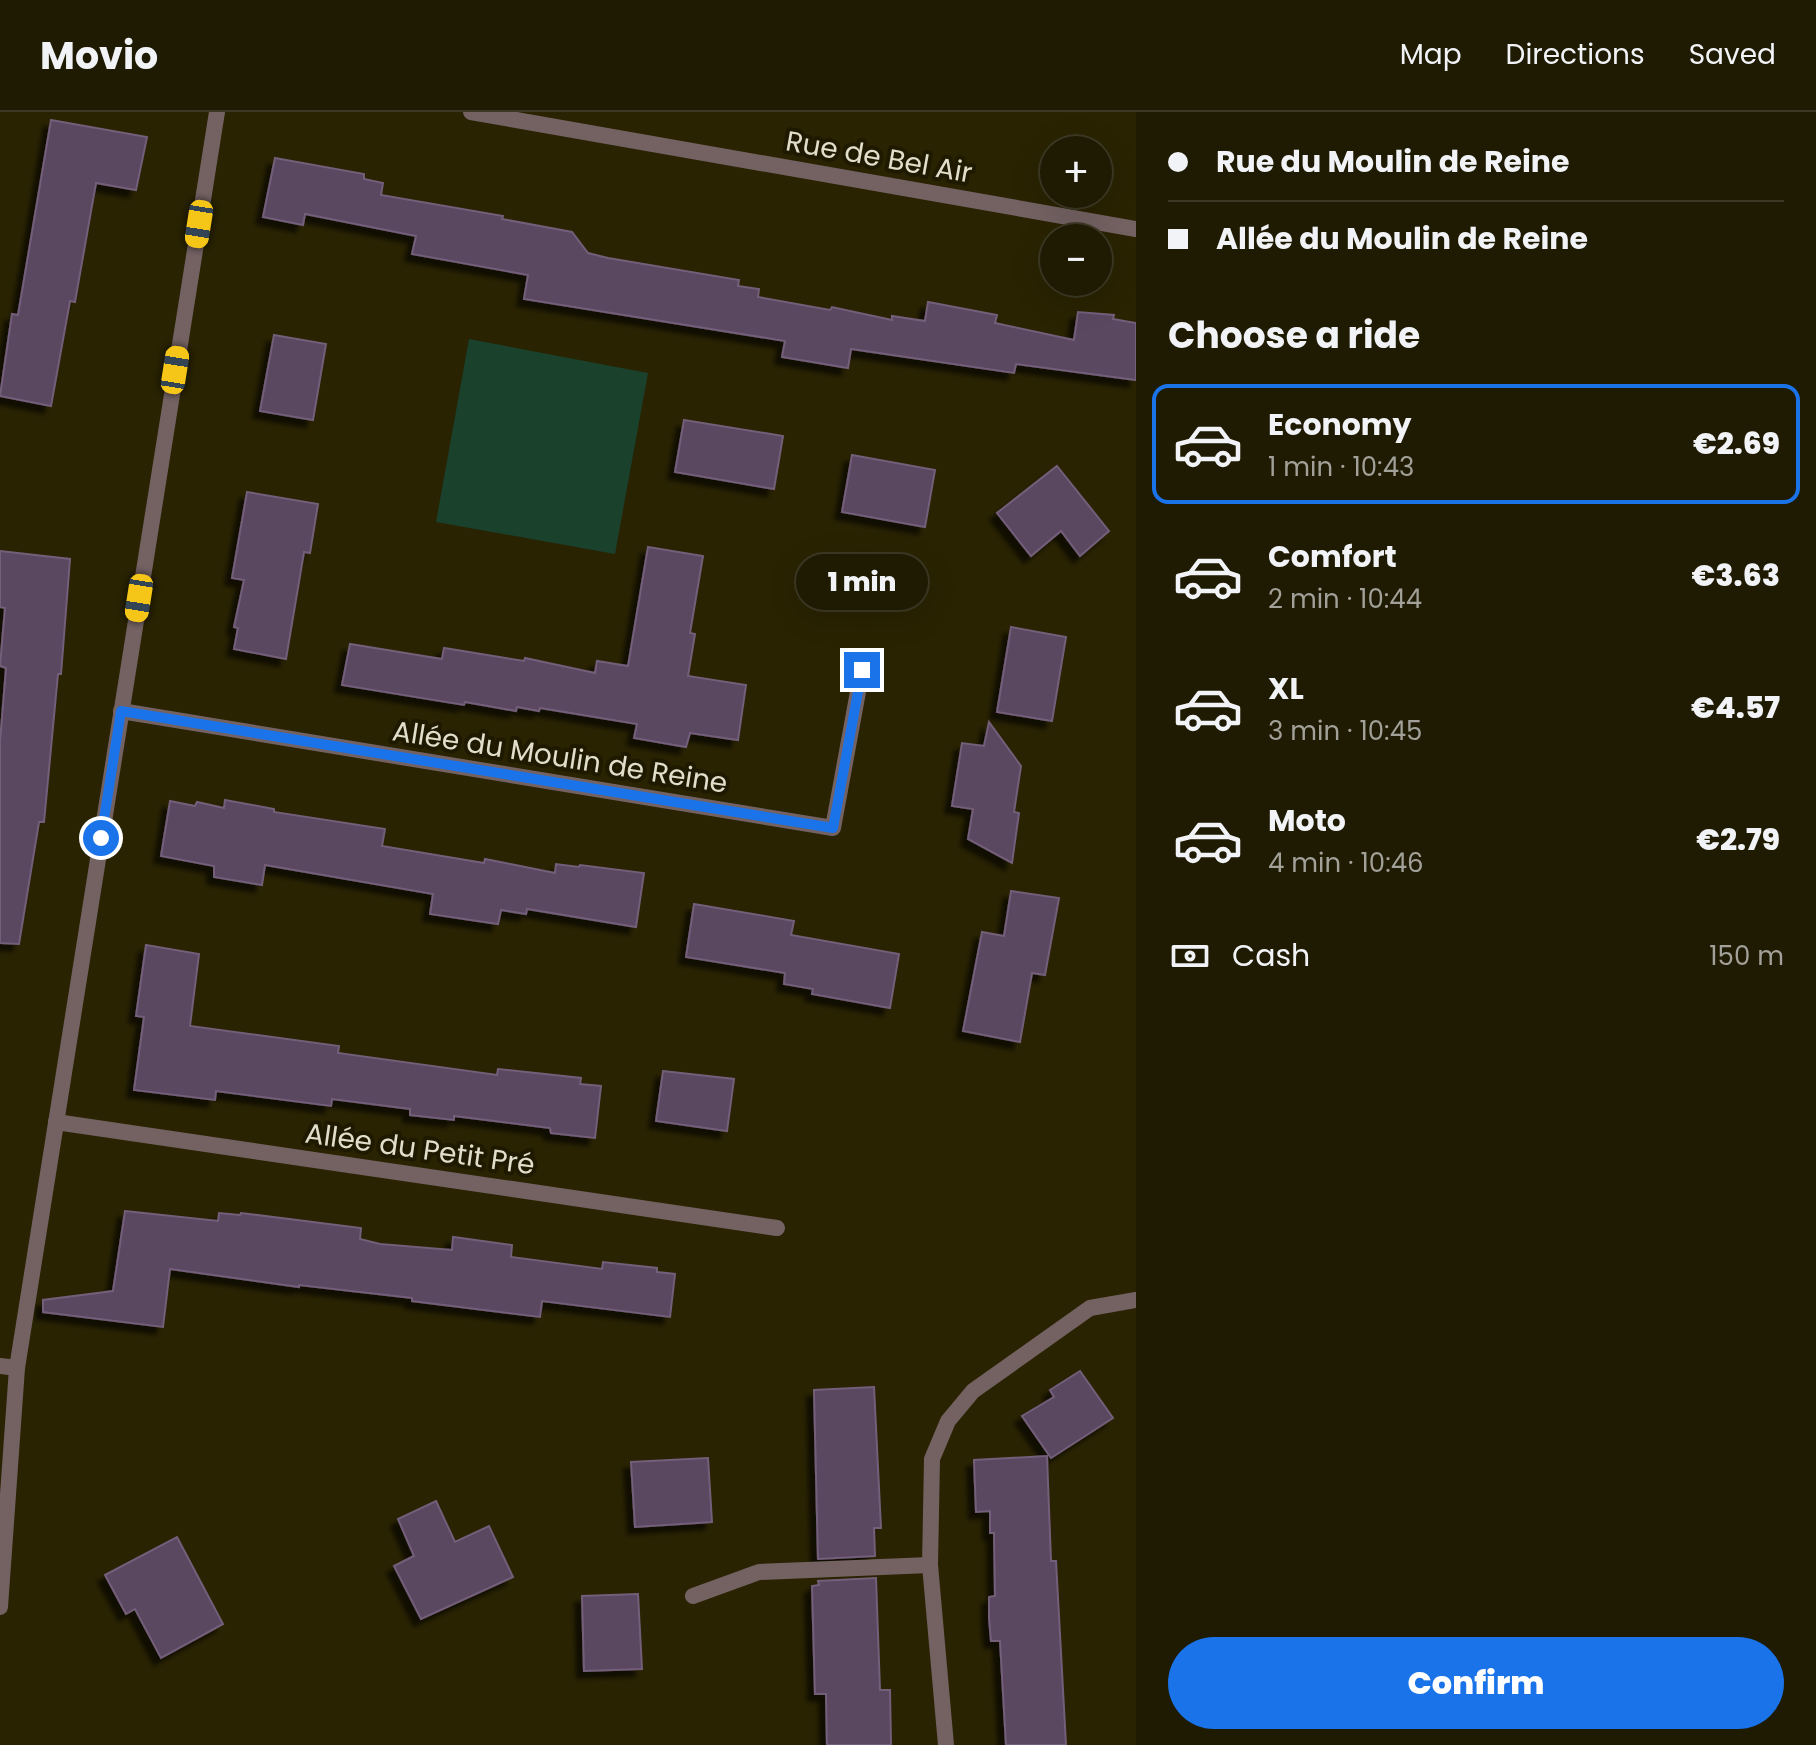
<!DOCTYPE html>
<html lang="en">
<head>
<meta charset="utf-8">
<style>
	:root { --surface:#1f1a02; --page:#2c2711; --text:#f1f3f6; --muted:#a1a199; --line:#3c3824; --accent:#1a73e8 }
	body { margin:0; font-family:Poppins,sans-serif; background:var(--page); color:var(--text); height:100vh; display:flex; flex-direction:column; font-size:30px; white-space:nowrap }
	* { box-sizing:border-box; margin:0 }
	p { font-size:26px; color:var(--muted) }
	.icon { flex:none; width:44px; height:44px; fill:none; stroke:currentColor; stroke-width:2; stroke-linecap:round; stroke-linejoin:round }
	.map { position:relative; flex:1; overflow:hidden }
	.drawer { display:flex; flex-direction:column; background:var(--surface); width:680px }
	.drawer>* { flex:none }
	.guide { display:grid; align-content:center; height:176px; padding:0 32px; background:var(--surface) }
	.buttons { position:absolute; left:1040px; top:24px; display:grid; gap:16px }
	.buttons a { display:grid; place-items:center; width:72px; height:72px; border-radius:50%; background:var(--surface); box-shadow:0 8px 32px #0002,0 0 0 2px var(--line); font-size:40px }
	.end { position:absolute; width:36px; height:36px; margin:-18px; border:10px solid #1a73e8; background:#fff; box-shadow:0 0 0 4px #fff }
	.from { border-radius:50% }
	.bubble { position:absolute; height:56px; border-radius:28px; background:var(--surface); box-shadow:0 8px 32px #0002,0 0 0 2px var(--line); font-size:26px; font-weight:800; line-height:56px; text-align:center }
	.car { position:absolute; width:24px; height:48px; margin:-24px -12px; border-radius:10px; box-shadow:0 0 6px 2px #0007; background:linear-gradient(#f5c518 24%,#345 0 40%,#f5c518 0 76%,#345 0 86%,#f5c518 0) }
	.guide b { display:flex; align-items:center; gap:28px; height:76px; font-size:30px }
	.guide b+b { border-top:2px solid var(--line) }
	.guide i { width:20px; height:20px; background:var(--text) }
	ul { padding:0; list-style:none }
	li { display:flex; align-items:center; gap:24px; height:120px; margin:0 16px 12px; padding:0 16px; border:4px solid transparent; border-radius:16px }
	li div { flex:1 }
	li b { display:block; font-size:30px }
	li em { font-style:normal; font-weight:800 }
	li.selected { border-color:var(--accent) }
	li>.icon { width:72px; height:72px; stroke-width:1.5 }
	h2 { padding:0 32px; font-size:36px; line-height:96px }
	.pay { display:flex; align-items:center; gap:20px; height:88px; padding:0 32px; font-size:30px }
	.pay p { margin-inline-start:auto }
	.cta { display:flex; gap:16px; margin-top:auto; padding:16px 32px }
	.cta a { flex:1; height:92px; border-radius:48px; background:var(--accent); color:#fff; font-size:32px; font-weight:800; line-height:92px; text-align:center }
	header { display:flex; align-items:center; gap:48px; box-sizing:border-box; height:112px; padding:0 40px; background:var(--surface); border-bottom:2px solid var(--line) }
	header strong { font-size:38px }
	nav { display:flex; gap:44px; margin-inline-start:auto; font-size:28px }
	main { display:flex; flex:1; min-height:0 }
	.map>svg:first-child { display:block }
	.green { fill:#1a412c }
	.building { fill:#5a4661; stroke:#735e7a; stroke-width:2; filter:url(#shadow) }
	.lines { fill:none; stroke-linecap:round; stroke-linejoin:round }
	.street { stroke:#746263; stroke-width:16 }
	.route { stroke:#1a73e8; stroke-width:10 }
	.labels { text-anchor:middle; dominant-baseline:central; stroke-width:8; stroke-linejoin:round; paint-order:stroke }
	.street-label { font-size:28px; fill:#e1decb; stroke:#1f1900 }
</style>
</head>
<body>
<header>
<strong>Movio</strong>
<nav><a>Map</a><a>Directions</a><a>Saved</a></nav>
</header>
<main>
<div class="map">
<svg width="1136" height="1633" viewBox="0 0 1136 1633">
	<defs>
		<filter id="shadow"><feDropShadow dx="-7" dy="7" stdDeviation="2" flood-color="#0009"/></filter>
	</defs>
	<rect width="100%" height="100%" fill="#292302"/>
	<!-- green -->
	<polygon class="green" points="469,227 648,261 615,442 436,410"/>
	<!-- building -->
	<g class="building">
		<polygon points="51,8 147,25 136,78 96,71 75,190 70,189 51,294 0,284 12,202 18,203"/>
		<polygon points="275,46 364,62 364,67 383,71 381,83 503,104 502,107 572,120 588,141 608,146 739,168 738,174 759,177 758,185 830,198 832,195 892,208 892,204 925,209 928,190 997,203 995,211 1074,228 1078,200 1114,203 1113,207 1136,211 1136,268 1016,252 1014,261 851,237 848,256 782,245 785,229 524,187 528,163 412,142 416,124 305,102 303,113 263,105"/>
		<polygon points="274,223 326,232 313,308 260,299"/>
		<polygon points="684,308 783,324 774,377 675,360"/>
		<polygon points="852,343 935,358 925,415 842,400"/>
		<polygon points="1057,354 1109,419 1080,444 1061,419 1031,444 997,401"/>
		<polygon points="247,380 318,392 310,441 304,440 286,547 234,537 238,516 234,515 244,468 232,466"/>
		<polygon points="648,435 703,444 690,521 695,522 688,564 746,573 738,628 690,621 686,635 634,626 637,612 540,596 539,599 517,595 516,599 465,590 464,593 342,573 350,532 442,547 444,536 524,549 525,546 595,561 597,549 628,554"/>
		<polygon points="0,439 70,447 61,562 58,562 44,710 39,710 19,832 0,831 0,630 6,556 0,554 5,496 0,495"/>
		<polygon points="1011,515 1066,525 1052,609 997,600"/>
		<polygon points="989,610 1021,654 1014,700 1019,701 1012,751 968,727 973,697 952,694 962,631 984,634"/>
		<polygon points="225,688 274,697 274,700 385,717 382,734 484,751 485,747 555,761 556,752 579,755 580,753 644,761 636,815 527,797 526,802 501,798 498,812 430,802 433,782 265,753 262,773 214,765 214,754 161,744 170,689 195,694 197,690 224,696"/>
		<polygon points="1011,779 1059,786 1045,863 1032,861 1020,930 963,919 982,820 1004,824"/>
		<polygon points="694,792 794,809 791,823 899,842 890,896 812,882 813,877 784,872 785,861 686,845"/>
		<polygon points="146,833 199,842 190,914 339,934 338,941 497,963 498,957 581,966 580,972 601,974 595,1026 551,1021 550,1016 454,1004 454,1008 410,1003 410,997 332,987 331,994 216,979 215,988 134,978 144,905 136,904"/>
		<polygon points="663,959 734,967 727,1019 656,1009"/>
		<polygon points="125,1099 218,1109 219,1101 240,1103 241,1101 361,1116 360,1127 380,1132 452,1138 453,1125 512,1133 511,1145 602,1157 603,1150 657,1156 657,1160 675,1162 670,1205 542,1189 540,1205 412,1189 412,1186 299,1173 299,1175 170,1157 163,1215 43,1200 43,1188 113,1179"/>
		<polygon points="1080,1259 1113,1306 1051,1346 1022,1304 1054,1285 1050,1278"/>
		<polygon points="874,1275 881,1416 874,1416 875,1444 818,1447 814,1278"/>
		<polygon points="1047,1344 1051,1449 1056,1449 1066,1633 1006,1633 1000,1529 991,1529 989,1506 989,1485 995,1484 994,1421 990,1421 990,1399 976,1400 974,1348"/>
		<polygon points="708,1346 712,1410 635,1415 631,1350"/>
		<polygon points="436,1389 455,1430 489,1414 513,1465 421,1507 394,1454 414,1444 398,1407"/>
		<polygon points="177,1425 223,1512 161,1546 135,1497 126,1502 105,1463"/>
		<polygon points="876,1466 880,1578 890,1578 891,1633 827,1633 826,1582 815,1582 812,1474 819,1473 818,1469"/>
		<polygon points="638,1482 642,1557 584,1559 582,1484"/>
	</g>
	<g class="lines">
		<!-- street -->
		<g class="street">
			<polyline points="471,0 1136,117"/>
			<polyline points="121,599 833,716 862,558"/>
			<polyline points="56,1010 777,1116"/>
			<polyline points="0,1254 17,1256"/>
			<polyline points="693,1484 759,1460 930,1453"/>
			<polyline points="0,1495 17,1256 217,0"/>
			<polyline points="946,1633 930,1453 932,1347 948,1309 973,1279 1090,1196 1136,1188"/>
		</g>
	</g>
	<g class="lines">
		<!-- route -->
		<polyline class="route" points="101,726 121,599 833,716 862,558"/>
	</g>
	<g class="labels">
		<!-- street labels -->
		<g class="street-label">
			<text transform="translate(879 45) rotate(10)">Rue de Bel Air</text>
			<text transform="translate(560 645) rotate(9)">Allée du Moulin de Reine</text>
			<text transform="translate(420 1037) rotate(8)">Allée du Petit Pré</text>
		</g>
	</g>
</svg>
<div class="buttons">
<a>+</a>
<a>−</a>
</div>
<i class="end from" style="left:101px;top:726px"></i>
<i class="end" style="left:862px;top:558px"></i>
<div class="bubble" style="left:796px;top:442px;width:132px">1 min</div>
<i class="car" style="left:199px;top:112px;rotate:189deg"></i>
<i class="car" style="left:175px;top:258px;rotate:9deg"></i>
<i class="car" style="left:139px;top:486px;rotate:189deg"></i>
</div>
<section class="drawer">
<div class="guide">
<b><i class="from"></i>Rue du Moulin de Reine</b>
<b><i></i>Allée du Moulin de Reine</b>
</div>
<h2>Choose a ride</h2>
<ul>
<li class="selected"><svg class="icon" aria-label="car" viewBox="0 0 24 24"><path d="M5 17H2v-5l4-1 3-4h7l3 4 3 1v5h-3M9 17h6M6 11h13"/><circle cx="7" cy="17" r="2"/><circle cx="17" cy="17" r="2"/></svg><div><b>Economy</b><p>1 min · 10:43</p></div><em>€2.69</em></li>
<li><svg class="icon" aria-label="car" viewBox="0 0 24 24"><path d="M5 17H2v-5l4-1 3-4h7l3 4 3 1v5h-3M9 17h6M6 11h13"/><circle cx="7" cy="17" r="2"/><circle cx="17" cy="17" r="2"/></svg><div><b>Comfort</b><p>2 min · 10:44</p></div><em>€3.63</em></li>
<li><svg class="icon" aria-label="car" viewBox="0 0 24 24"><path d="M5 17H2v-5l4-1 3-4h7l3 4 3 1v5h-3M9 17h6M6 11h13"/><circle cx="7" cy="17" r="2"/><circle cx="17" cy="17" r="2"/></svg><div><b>XL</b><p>3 min · 10:45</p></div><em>€4.57</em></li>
<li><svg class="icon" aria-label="car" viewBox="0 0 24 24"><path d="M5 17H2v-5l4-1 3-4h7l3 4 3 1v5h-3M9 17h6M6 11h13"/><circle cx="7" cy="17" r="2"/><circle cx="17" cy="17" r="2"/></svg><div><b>Moto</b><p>4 min · 10:46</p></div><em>€2.79</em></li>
</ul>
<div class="pay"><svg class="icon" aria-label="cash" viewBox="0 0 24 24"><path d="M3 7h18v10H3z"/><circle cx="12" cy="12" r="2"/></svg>Cash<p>150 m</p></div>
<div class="cta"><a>Confirm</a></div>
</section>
</main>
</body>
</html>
